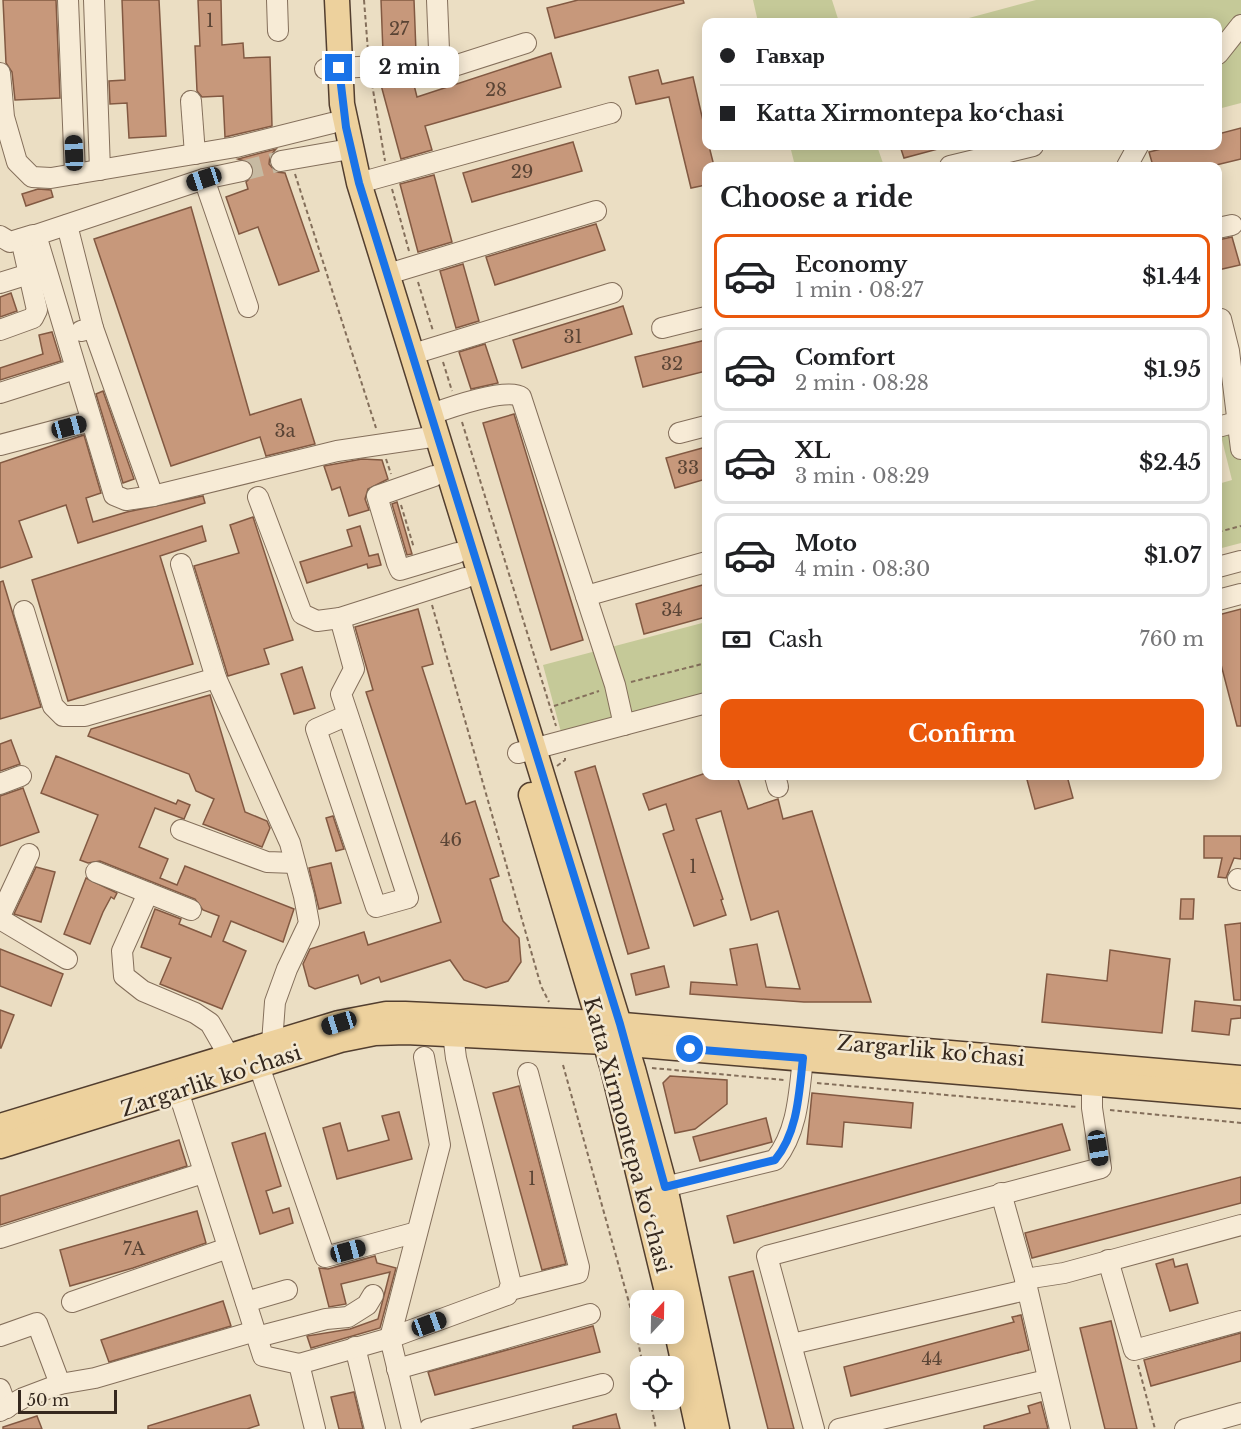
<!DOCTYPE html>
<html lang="en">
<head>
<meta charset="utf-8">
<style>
	:root { --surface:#fff; --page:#f6f6f6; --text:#202124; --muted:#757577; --line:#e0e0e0; --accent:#ea580c }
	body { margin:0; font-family:"Libre Baskerville",serif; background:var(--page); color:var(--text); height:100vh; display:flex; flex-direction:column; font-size:22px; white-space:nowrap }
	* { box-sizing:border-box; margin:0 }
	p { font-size:20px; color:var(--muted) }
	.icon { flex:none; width:33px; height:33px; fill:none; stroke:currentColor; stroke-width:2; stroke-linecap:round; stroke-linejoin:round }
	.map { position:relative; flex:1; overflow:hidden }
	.details { position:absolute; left:702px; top:162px; width:520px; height:618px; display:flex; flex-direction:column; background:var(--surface); border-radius:12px; box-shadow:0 3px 15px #0003 }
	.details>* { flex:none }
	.banner { position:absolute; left:702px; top:18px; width:520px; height:132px; border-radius:12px; box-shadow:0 3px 15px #0003; display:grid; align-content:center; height:132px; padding:0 18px; background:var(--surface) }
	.needle { width:39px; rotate:22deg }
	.tools { position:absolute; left:630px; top:1290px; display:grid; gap:12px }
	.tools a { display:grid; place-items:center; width:54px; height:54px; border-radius:12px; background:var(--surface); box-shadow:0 3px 15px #0003; font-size:30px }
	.scale { position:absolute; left:18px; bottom:15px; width:99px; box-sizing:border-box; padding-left:6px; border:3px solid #35281e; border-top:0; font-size:16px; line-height:21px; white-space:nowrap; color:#35281e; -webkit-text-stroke:4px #f3e8d2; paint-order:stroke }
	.end { position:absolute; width:27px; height:27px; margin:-14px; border:8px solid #1a73e8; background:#fff; box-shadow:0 0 0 3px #fff }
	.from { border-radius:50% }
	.bubble { position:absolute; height:42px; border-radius:12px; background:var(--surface); box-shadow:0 3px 15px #0003; font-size:20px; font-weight:700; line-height:42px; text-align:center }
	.car { position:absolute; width:18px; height:36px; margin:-18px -9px; border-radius:8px; box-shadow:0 0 4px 2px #0007; background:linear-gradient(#222 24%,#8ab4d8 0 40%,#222 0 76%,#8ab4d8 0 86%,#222 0) }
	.banner b { display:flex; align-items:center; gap:21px; height:57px; font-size:22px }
	.banner b+b { border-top:2px solid var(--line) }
	.banner i { width:15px; height:15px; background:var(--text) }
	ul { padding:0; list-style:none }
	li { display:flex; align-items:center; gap:18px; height:84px; margin:0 12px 9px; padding:0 6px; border:3px solid var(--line); border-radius:12px }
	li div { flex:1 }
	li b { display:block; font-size:22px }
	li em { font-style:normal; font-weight:700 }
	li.selected { border-color:var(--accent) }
	li>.icon { width:54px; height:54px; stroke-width:1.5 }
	h2 { padding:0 18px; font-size:27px; line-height:72px }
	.pay { display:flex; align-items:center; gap:15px; height:66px; padding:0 18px; font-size:22px }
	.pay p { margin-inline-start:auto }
	.cta { display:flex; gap:12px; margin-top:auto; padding:12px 18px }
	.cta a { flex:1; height:69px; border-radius:12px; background:var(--accent); color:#fff; font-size:24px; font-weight:700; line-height:69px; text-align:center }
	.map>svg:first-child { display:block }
	.green { fill:#c5c998 }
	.building { fill:#c7987b; stroke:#825942; stroke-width:1.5 }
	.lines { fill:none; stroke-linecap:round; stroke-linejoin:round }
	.minor-tunnel { stroke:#c7baa2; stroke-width:20; stroke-dasharray:20 10; stroke-linecap:butt }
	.minor-casing { stroke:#846f5b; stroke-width:22 }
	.major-casing { stroke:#523e2f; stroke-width:27 }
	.path { stroke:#846f5b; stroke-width:2; stroke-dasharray:4.5 3; stroke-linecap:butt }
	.minor { stroke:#f7ebd6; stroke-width:20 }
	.major { stroke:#edd19d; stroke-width:24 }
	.route { stroke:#1a73e8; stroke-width:8 }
	.labels { text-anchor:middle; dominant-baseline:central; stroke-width:5; stroke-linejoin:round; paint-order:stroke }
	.number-label { font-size:18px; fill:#5a4435 }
	.street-label { font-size:21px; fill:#35281e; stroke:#f3e8d2 }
</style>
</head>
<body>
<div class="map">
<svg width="1241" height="1429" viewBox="0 0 1241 1429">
	<rect width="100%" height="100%" fill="#ebdec3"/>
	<!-- green -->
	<g class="green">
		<polygon points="753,0 832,0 839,22 758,22"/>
		<polygon points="1036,0 1241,0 1241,103 1218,109 1218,22 954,22"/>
		<polygon points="790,146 877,146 884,166 795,166"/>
		<polygon points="1241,427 1241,543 1218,549 1218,484 1232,480 1220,432"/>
		<polygon points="706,622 706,694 561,732 543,665"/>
	</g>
	<!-- building -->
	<g class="building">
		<polygon points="3,0 56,0 60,98 15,100 12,72 6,63"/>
		<polygon points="122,0 159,0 166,136 129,138 127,103 110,104 109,81 125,80"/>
		<polygon points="198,0 221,0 222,45 243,43 244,58 270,57 272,126 225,137 223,96 202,97 197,91 195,46 200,46"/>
		<polygon points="381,0 414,0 416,52 383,53"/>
		<polygon points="578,0 683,0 684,3 555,38 547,8"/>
		<polygon points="551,53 561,87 425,126 432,150 401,159 381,85 412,77 417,97"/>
		<polygon points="658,70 662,84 693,77 706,134 706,146 709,146 714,166 706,166 706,185 691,188 669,97 636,104 629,77"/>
		<polygon points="1241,128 1241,159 1212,166 1153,166 1149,152 1173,146 1218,146 1218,134"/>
		<polygon points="573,142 582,171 472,202 463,173"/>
		<polygon points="900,146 938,146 938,149 904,158"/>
		<polygon points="276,149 270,156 269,164 276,172 285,173 319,271 279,285 258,227 239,234 226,197 248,189 246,182 254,174 250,163 238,159"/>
		<polygon points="434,175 452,242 418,252 400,184"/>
		<polygon points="38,189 51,190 53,197 26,206 22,194"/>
		<polygon points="191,207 250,415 301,399 315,444 266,456 260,437 171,466 94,239"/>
		<polygon points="596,224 605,250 495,285 486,257"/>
		<polygon points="1232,237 1240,265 1218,270 1218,240"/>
		<polygon points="463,264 479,321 456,328 440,271"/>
		<polygon points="11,293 17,311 0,317 0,297"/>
		<polygon points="623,306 632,334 522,368 513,340"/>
		<polygon points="52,332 61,361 0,380 0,368 43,354 39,335"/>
		<polygon points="706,340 706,371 643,387 635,357"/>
		<polygon points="485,344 498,383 471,389 459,352"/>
		<polygon points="103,391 134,479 123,483 96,394"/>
		<polygon points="514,414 583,640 551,650 483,423"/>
		<polygon points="84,435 101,493 86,498 93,522 127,512 203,496 205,503 78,543 66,505 19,521 32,557 0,568 0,463"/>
		<polygon points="706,447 706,479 675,488 666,458"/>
		<polygon points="362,459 382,460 388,479 368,489 365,499 369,510 349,516 340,487 332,490 324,466"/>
		<polygon points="397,502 412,554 407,555 392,504"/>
		<polygon points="253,517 293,640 264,649 269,664 228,676 194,566 239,553 230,525"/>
		<polygon points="202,526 206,541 160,556 193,664 68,701 32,580"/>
		<polygon points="360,526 369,556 378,554 381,565 368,568 367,564 307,583 300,562 352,546 347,530"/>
		<polygon points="3,581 41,707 0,719 0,582"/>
		<polygon points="706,584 706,617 644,634 636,604"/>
		<polygon points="418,609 433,664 422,667 466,804 475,801 499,876 490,879 503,921 519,938 521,962 508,981 486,988 464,980 450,960 381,982 379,977 361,984 358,975 315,989 309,986 303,964 310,949 364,932 368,945 441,922 366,692 373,690 355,627"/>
		<polygon points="1241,609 1241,726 1237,726 1218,653 1218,615"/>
		<polygon points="302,667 315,708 294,714 281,674"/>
		<polygon points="210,695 245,812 267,821 270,828 262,847 203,824 214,799 196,791 189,774 88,736 91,729"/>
		<polygon points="11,740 20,764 0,771 0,744"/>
		<polygon points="56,756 176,804 178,800 190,805 184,819 155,808 139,847 168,859 160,878 177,885 185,866 294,909 283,942 231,921 223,941 246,951 222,1009 160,984 171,958 141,947 155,909 181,919 179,924 211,937 219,916 203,910 195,899 100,861 88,863 80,860 98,815 41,793"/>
		<polygon points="595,766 649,948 628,954 575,772"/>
		<polygon points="706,773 737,776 748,809 778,799 783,819 812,811 871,1002 804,1002 690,994 691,982 737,985 730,949 757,944 766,987 800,989 778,911 751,920 721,811 696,819 723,899 721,900 726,915 694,926 663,834 674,830 666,804 649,810 643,794"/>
		<polygon points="1026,776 1067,776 1073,798 1035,809"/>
		<polygon points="23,788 39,832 0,846 0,796"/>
		<polygon points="333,816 344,849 336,851 326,818"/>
		<polygon points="1204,836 1241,836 1241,859 1234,858 1226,878 1218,877 1222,858 1204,858"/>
		<polygon points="331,863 341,903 319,909 309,868"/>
		<polygon points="36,867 55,872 41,922 14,914"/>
		<polygon points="86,878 117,893 114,899 111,897 103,912 90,944 64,934"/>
		<polygon points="1181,899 1194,899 1193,919 1180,919"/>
		<polygon points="1241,923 1241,1000 1234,1000 1225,925"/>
		<polygon points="0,949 63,974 51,1006 0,986"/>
		<polygon points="1110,950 1170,959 1162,1033 1042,1022 1047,974 1107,981"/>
		<polygon points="664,966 669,987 636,995 631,974"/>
		<polygon points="1195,1001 1241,1006 1241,1018 1231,1019 1229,1035 1192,1031"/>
		<polygon points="0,1010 14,1015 1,1048 0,1048"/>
		<polygon points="670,1076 727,1080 727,1104 695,1129 675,1133 663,1083"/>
		<polygon points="519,1086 566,1264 542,1270 493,1093"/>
		<polygon points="812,1093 913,1103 911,1128 844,1122 842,1147 807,1144"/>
		<polygon points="399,1112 412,1159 337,1179 323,1128 340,1123 348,1151 389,1140 382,1116"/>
		<polygon points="766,1118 772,1142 700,1161 693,1137"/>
		<polygon points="1062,1124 1070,1150 734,1243 727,1216"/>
		<polygon points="265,1133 281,1186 266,1191 273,1213 289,1208 293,1223 260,1234 232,1143"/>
		<polygon points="179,1140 187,1166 0,1225 0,1196"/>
		<polygon points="1241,1177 1241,1203 1032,1258 1025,1233"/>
		<polygon points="197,1211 206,1243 133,1268 70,1286 60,1250"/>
		<polygon points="375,1256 377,1263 396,1268 380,1328 311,1348 307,1336 350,1329 378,1319 390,1272 341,1284 346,1304 329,1307 319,1268 328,1269"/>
		<polygon points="1173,1259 1175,1267 1187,1264 1198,1303 1170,1311 1156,1264"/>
		<polygon points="753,1271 794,1429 768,1429 729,1277"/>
		<polygon points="223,1301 231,1326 109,1362 101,1340"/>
		<polygon points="1021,1315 1029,1350 851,1396 844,1367 1014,1322 1012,1317"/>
		<polygon points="1111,1321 1137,1429 1105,1429 1080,1328"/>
		<polygon points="593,1326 600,1352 435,1395 428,1372"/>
		<polygon points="1241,1333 1241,1361 1151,1386 1144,1360"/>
		<polygon points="354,1392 363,1429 339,1429 331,1397"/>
		<polygon points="250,1395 259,1425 247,1429 148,1429 148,1426"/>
		<polygon points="1041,1402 1048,1429 984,1429 984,1426 1030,1413 1028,1406"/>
		<polygon points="616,1414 620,1429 573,1429 573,1426"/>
		<polygon points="37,1416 42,1429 3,1429 3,1427"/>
	</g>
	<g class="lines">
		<!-- minor-tunnel -->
		<polyline class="minor-tunnel" points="242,171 281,161"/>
		<!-- minor casing -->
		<g class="minor-casing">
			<g id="minor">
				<polyline points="68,0 75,174"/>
				<polyline points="94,0 100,170"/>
				<polyline points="277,0 278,31"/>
				<polyline points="437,0 439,50 435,57 442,64 454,66 526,43"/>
				<polyline points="1218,54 1241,25"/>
				<polyline points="325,69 425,63 435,57"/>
				<polyline points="0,73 4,117 17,162 32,177 51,178 236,147 332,123"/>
				<polyline points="191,101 195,154"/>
				<polyline points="281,161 350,149"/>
				<polyline points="950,166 1033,146"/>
				<polyline points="1127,166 1138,146"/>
				<polyline points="242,171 204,179 36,235 114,495 126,500 153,496 337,451 438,436"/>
				<polyline points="204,179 248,307"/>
				<polyline points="359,183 611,113"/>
				<polyline points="67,225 93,328 81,331"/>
				<polyline points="1218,228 1232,225"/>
				<polyline points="0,236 10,242 33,235"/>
				<polyline points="388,274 596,211"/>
				<polyline points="0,283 29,274"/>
				<polyline points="1218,320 1221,319 1229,351 1241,449"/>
				<polyline points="93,328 153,496"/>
				<polyline points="662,328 706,317"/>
				<polyline points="0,330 33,318 37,310 21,239"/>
				<polyline points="413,354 612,293"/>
				<polyline points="0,393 75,369"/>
				<path d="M432,414C448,408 508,387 521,397L615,685L624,725"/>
				<polyline points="1218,427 1229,424"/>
				<polyline points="679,433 706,426"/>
				<polyline points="0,445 91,421"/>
				<polyline points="434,476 377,496 397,563 400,570 457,553"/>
				<polyline points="258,497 302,614 317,621 340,618 465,578"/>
				<polyline points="181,564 216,678 290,843 304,896 309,923 287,969 275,1002 272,1043"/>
				<polyline points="1218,567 1241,561"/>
				<polyline points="586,596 706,562"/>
				<polyline points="1218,600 1241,594"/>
				<polyline points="24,611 53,706 63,716 85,716 216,678"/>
				<polyline points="340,618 354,669 341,694 348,715 408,898 376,907 316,729 348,715"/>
				<polyline points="518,753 706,703"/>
				<polyline points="775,776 778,787"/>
				<polyline points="0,784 21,776"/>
				<polyline points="181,830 267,862 295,863"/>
				<polyline points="96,872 191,910"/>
				<polyline points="1238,879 1241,880"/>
				<polyline points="148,893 122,951 124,976 143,991 195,1013 210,1023 229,1056"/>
				<polyline points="0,916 29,854"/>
				<polyline points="0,919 67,959"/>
				<polyline points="259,1066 325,1257 417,1232"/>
				<polyline points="174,1078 263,1356 299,1364 315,1429"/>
				<path d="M665,1187L775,1160C798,1131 799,1093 803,1058"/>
				<polyline points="1001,1193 1025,1279 1064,1273 1241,1225"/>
				<polyline points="0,1238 203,1173"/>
				<polyline points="1108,1260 1134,1350 1241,1321"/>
				<polyline points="1025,1279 1060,1429"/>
				<polyline points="510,1290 578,1273 579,1267 528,1073"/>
				<polyline points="72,1302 228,1248"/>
				<polyline points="246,1302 287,1290"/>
				<polyline points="0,1336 37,1323 60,1384"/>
				<polyline points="257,1337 326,1319 348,1317 367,1305 373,1295"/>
				<polyline points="390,1338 507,1295 511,1284 456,1058 453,1034"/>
				<polyline points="390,1338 440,1145 424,1057"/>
				<polyline points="792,1344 1026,1290"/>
				<polyline points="355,1347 375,1429"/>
				<polyline points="299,1364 390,1338 412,1429"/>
				<polyline points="397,1369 590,1314"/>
				<polyline points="0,1389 7,1408"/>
				<polyline points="0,1411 23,1398 60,1384 95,1378 255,1331"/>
				<polyline points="429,1429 603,1384"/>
				<polyline points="814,1429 767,1256 1101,1168 1092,1108 1092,1069"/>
				<polyline points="839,1429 1047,1380"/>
				<polyline points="1185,1429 1241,1413"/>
			</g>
		</g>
		<!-- major casing -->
		<g class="major-casing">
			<g id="major">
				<polyline points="337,0 342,104 359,183 633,1069 665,1187 717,1429"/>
				<polyline points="531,795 613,1069 669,1300"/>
				<polyline points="0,1126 339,1023 386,1014 405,1014 600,1023 1241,1078"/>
				<polyline points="0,1146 340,1040 375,1033 406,1032 605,1042 1241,1096"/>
				<polyline points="674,1319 698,1429"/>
			</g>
		</g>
		<!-- path -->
		<g class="path">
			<polyline points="364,0 368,51"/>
			<polyline points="372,84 385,161"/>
			<polyline points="295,174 376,428"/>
			<polyline points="392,189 409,251"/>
			<polyline points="418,282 433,331"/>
			<polyline points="443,362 452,391"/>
			<polyline points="462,422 556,726"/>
			<polyline points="386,459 391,474"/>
			<polyline points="401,505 414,548"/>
			<polyline points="1218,532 1241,526"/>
			<polyline points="432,605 541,986 549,1002"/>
			<polyline points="631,682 706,663"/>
			<polyline points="554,706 599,691"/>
			<polyline points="557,766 565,760 565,758"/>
			<polyline points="563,1065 633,1317 643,1366"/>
			<polyline points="652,1068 784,1080"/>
			<polyline points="817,1083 1077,1107"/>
			<polyline points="1110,1110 1241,1123"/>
			<polyline points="1138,1365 1155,1429"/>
			<polyline points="650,1400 656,1429"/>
		</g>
		<!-- minor -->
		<use href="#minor" class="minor"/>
		<!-- major -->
		<use href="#major" class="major"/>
	</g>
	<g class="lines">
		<!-- route -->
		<path class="route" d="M339,68L346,127L359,183L620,1024L665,1187L775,1160C798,1132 799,1093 803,1058L690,1049"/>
	</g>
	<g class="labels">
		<!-- number labels -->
		<g class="number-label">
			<text x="210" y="21">1</text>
			<text x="399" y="29">27</text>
			<text x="496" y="90">28</text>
			<text x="522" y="172">29</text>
			<text x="573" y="337">31</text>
			<text x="672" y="364">32</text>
			<text x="285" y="431">3a</text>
			<text x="688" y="468">33</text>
			<text x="672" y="610">34</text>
			<text x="451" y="840">46</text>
			<text x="693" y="867">1</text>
			<text x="532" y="1179">1</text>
			<text x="134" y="1249">7A</text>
			<text x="932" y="1359">44</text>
		</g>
		<!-- street labels -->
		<g class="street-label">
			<text transform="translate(931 1051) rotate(5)">Zargarlik ko'chasi</text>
			<text transform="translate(211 1081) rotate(-18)">Zargarlik ko'chasi</text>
			<text transform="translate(627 1135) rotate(75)">Katta Xirmontepa koʻchasi</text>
		</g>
	</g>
</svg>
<div class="tools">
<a><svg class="needle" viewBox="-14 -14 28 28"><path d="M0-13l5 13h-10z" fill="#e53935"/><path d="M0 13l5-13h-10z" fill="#757577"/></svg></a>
<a><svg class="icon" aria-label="locate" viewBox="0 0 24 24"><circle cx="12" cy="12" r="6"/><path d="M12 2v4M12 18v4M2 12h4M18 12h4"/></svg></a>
</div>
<div class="scale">50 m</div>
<i class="end from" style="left:690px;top:1049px"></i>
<i class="end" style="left:339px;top:68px"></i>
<div class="bubble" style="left:360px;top:46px;width:99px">2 min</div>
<i class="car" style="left:74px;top:153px;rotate:358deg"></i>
<i class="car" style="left:204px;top:179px;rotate:252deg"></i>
<i class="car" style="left:69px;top:427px;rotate:75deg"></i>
<i class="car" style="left:339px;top:1023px;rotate:253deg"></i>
<i class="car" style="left:1098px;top:1148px;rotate:171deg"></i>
<i class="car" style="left:348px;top:1251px;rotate:75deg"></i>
<i class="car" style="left:429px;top:1324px;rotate:70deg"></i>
<div class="banner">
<b><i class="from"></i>Гавхар</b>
<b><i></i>Katta Xirmontepa koʻchasi</b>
</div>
<section class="details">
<h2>Choose a ride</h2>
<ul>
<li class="selected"><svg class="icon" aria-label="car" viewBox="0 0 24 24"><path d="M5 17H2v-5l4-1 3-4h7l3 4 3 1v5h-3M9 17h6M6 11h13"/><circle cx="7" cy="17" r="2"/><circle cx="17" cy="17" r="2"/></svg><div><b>Economy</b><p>1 min · 08:27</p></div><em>$1.44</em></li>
<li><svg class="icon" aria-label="car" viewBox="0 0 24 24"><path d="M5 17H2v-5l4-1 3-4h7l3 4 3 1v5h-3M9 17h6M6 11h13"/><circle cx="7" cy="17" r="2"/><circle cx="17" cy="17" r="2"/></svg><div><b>Comfort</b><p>2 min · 08:28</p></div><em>$1.95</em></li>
<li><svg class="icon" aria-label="car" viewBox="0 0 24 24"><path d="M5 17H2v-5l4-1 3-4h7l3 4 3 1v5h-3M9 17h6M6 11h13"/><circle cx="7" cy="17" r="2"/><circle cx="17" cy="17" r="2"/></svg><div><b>XL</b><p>3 min · 08:29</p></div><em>$2.45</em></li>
<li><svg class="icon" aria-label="car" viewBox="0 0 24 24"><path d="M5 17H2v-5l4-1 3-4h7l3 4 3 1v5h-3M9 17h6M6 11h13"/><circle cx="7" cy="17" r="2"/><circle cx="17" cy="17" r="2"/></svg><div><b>Moto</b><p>4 min · 08:30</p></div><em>$1.07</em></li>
</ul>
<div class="pay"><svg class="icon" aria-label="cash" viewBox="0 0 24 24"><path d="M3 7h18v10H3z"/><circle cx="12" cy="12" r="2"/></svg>Cash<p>760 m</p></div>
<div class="cta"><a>Confirm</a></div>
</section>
</div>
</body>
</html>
